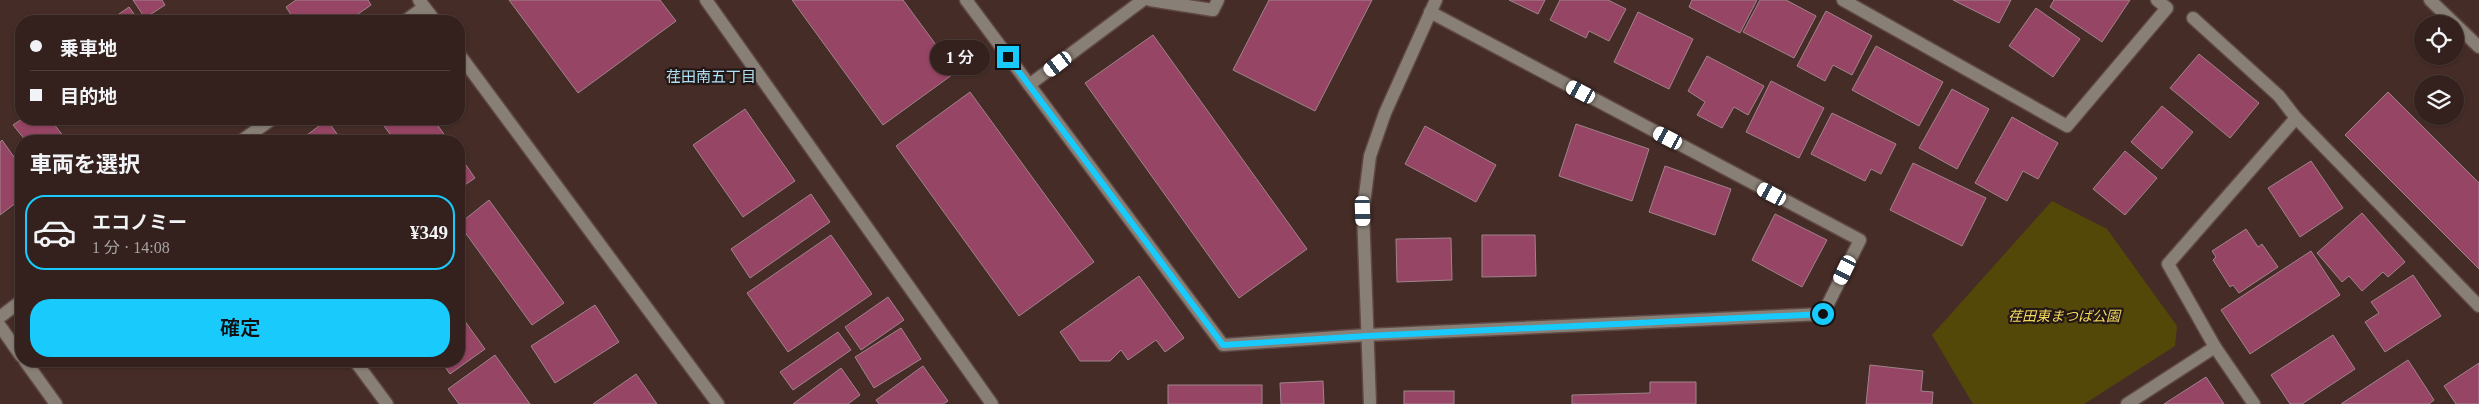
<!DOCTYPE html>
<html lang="ja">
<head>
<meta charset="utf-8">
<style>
	:root { --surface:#34211d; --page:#3f2e2a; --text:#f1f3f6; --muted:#a9a3a4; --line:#4e3e3b; --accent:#19cafc }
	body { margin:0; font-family:"Times New Roman","Noto Sans JP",serif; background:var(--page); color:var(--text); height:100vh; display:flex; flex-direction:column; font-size:19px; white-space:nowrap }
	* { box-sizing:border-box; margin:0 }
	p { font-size:16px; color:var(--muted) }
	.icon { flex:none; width:28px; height:28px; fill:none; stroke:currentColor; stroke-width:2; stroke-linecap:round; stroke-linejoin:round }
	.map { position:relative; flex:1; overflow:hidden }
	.sheet { position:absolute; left:15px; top:135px; width:450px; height:232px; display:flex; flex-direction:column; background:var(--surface); border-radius:20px; box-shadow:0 1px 4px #0004,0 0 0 1px var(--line) }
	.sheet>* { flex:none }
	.guide { position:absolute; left:15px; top:15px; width:450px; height:110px; border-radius:20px; box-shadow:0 1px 4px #0004,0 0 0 1px var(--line); display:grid; align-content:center; height:110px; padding:0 15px; background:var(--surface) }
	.controls { position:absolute; left:2414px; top:15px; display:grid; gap:10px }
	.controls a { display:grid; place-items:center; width:50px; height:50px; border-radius:50%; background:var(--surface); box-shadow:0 1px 4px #0004,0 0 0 1px var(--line); font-size:25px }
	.end { position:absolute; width:22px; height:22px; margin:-11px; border:6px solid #19cafc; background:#111; box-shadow:0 0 0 2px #111 }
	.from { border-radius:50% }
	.bubble { position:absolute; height:35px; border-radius:18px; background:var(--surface); box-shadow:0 1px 4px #0004,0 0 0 1px var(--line); font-size:16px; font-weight:600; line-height:35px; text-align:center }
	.car { position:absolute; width:15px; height:30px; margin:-15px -8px; border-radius:6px; box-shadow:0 0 4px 1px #0007; background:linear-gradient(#fff 24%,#345 0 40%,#fff 0 76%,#345 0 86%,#fff 0) }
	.guide b { display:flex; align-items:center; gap:18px; height:48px; font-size:19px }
	.guide b+b { border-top:1px solid var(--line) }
	.guide i { width:12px; height:12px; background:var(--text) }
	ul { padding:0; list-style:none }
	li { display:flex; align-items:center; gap:15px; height:75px; margin:0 10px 8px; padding:0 5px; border:2px solid transparent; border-radius:20px }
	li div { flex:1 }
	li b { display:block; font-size:19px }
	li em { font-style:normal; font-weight:600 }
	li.current { border-color:var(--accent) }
	li>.icon { width:45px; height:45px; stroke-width:1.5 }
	h2 { padding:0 15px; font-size:22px; line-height:60px }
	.primary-button { display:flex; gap:10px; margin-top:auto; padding:10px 15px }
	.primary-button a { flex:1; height:58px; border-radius:20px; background:var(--accent); color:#111; font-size:20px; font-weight:600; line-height:58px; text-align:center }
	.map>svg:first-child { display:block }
	.green { fill:#544809 }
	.building { fill:#964564; stroke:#a1838c }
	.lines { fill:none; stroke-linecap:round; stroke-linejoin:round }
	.minor-casing { stroke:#5f4843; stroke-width:15 }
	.minor { stroke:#887f76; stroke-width:12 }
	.route { stroke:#19cafc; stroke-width:6 }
	.labels { text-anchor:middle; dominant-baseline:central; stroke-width:4.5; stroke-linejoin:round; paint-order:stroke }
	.park-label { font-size:14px; font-style:italic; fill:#f1d75c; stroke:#231715 }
	.neighbourhood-label { font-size:15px; fill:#aee1f6; stroke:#231715 }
</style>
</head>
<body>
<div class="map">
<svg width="2479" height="404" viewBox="0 0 2479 404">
	<rect width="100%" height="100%" fill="#452c27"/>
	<!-- green -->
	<polygon class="green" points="2052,201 2107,229 2177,326 2175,346 2084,404 1973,404 1932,335"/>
	<!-- building -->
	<g class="building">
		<polygon points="133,0 162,0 165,5 145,18"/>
		<polygon points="296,0 368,0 371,5 348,21 295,21 286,7"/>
		<polygon points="509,0 660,0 676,21 578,93"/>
		<polygon points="792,0 903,0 956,72 883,125"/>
		<polygon points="1269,0 1372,0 1315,111 1233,70"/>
		<polygon points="1509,0 1545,0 1538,14"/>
		<polygon points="1560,0 1608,0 1626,9 1609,41 1589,31 1586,38 1550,20"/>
		<polygon points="1692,0 1757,0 1740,33 1689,7"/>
		<polygon points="1760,0 1786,0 1816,16 1794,58 1743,32"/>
		<polygon points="1953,0 2011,0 1999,23"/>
		<polygon points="2054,0 2130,0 2102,42 2050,7"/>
		<polygon points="129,7 139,21 109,21"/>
		<polygon points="2036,8 2080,39 2053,77 2009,46"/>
		<polygon points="1826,11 1872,36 1852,75 1833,65 1825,81 1797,66"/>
		<polygon points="1638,12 1693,39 1669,89 1614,62"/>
		<polygon points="1153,35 1307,249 1239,298 1085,83"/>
		<polygon points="1876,46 1943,82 1919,126 1852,90"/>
		<polygon points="2199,54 2259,103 2230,138 2170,88"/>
		<polygon points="1707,56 1764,86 1748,115 1734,107 1722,128 1697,115 1705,102 1688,91"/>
		<polygon points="1771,81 1824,108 1799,158 1746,132"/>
		<polygon points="1952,89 1989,109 1957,169 1919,148"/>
		<polygon points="970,92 1094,262 1019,316 896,146"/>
		<polygon points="2388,92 2479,183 2479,269 2345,135"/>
		<polygon points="2162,106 2193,132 2162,169 2131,142"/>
		<polygon points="745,109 795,181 743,217 693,145"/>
		<polygon points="1832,113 1896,144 1881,174 1871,169 1865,181 1811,154"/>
		<polygon points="2012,117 2058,143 2038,179 2023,171 2007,201 1975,183"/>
		<polygon points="22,119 50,119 67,141 26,141 13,125"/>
		<polygon points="379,119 433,119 449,141 395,141"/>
		<polygon points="327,120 342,141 299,141"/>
		<polygon points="1576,124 1649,149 1632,201 1559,176"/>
		<polygon points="1425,126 1496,165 1476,202 1405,164"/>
		<polygon points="2,140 21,167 21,199 0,215 0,142"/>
		<polygon points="2125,151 2157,178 2125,215 2093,189"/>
		<polygon points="459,155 475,178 459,189"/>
		<polygon points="2311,161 2343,208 2300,237 2268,188"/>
		<polygon points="1913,163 1986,198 1962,246 1890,210"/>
		<polygon points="1665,166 1731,189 1715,235 1649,212"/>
		<polygon points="811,194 830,222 750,278 731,249"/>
		<polygon points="489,200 564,303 532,325 459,224"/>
		<polygon points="2362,213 2405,262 2388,277 2383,272 2362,291 2349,276 2342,282 2317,253"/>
		<polygon points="1775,214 1827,240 1802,287 1752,260"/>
		<polygon points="2246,229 2258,247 2262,244 2278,267 2239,293 2233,285 2230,287 2213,260 2216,257 2212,251"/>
		<polygon points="831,235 872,294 788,352 747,293"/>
		<polygon points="1482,235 1535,235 1536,276 1482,277"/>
		<polygon points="1451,238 1452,280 1397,282 1396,239"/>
		<polygon points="2311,251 2340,295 2250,354 2221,310"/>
		<polygon points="2413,275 2441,316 2385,352 2365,322 2379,313 2371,302"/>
		<polygon points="1139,276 1184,338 1165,352 1156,340 1128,360 1121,350 1110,361 1080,361 1060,332"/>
		<polygon points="888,297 904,320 861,350 845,327"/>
		<polygon points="595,305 619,342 555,383 531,346"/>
		<polygon points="459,313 485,349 450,374 441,361 459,361"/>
		<polygon points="901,328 921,359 874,388 855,357"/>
		<polygon points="838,332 851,350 793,390 780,372"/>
		<polygon points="2333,335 2355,369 2302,404 2290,404 2271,375"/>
		<polygon points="495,355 530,404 459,404 448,389"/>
		<polygon points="2408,360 2434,400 2429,404 2341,404"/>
		<polygon points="2479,363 2479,404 2456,404 2444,386"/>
		<polygon points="1870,365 1923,371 1921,391 1933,392 1932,404 1866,404"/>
		<polygon points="923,366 948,401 943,404 879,404 876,400"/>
		<polygon points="841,368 860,395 848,404 793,404"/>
		<polygon points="636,374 657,404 593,404"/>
		<polygon points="2206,377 2224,404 2164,404"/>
		<polygon points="1323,381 1324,404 1281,404 1280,383"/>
		<polygon points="1650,382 1696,382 1696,404 1572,404 1572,395 1650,393"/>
		<rect x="1168" y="385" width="94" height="19"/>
		<rect x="1404" y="391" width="50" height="13"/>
	</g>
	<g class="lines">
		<!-- minor casing -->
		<g class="minor-casing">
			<g id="minor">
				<polyline points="419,0 435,21"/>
				<polyline points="706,0 992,404"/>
				<polyline points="966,0 1223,345 1367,335 1823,314 1860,240 1430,12"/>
				<polyline points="1150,0 1213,10 1218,0"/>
				<polyline points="1843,0 2067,126 2167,8 2157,0"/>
				<polyline points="2430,0 2479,47"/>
				<polyline points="2193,18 2279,96 2296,118"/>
				<polyline points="405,21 424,7"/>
				<polyline points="459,54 718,404"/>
				<polyline points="1029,85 1143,0"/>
				<polyline points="241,141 272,119"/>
				<polyline points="0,317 21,301"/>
				<polyline points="0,326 21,356"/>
				<polyline points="2215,347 2254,404"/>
				<polyline points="25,361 56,404"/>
				<polyline points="355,361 387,404"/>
				<polyline points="1370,404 1363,211 1370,156 1385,113 1436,0"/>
				<polyline points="2127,404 2215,347 2168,264 2296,118 2479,306"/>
			</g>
		</g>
		<!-- minor -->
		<use href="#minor" class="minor"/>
	</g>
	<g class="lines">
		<!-- route -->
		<polyline class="route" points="1008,57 1223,345 1367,336 1823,314"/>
	</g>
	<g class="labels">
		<!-- park labels -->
		<g class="park-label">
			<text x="2064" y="316">荏田東まつば公園</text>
		</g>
		<!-- neighbourhood labels -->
		<g class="neighbourhood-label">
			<text x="711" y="77">荏田南五丁目</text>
		</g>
	</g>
</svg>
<div class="controls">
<a><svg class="icon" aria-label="locate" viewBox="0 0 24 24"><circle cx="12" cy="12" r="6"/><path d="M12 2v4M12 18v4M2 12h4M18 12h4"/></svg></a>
<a><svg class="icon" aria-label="layers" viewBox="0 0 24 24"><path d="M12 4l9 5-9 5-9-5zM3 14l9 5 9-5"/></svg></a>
</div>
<i class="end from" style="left:1823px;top:314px"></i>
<i class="end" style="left:1008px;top:57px"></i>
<div class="bubble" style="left:930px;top:40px;width:60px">1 分</div>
<i class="car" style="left:1058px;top:64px;rotate:233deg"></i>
<i class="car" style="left:1581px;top:92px;rotate:298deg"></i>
<i class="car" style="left:1668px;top:138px;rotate:298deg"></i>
<i class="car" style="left:1772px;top:194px;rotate:298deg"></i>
<i class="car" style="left:1363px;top:211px;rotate:178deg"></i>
<i class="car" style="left:1845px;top:270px;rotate:206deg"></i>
<div class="guide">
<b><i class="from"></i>乗車地</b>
<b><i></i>目的地</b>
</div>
<section class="sheet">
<h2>車両を選択</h2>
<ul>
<li class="current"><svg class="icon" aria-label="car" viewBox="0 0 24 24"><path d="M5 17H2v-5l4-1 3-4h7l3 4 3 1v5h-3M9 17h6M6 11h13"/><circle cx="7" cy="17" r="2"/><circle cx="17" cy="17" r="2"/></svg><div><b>エコノミー</b><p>1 分 · 14:08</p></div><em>¥349</em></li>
</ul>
<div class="primary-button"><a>確定</a></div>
</section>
</div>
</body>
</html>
